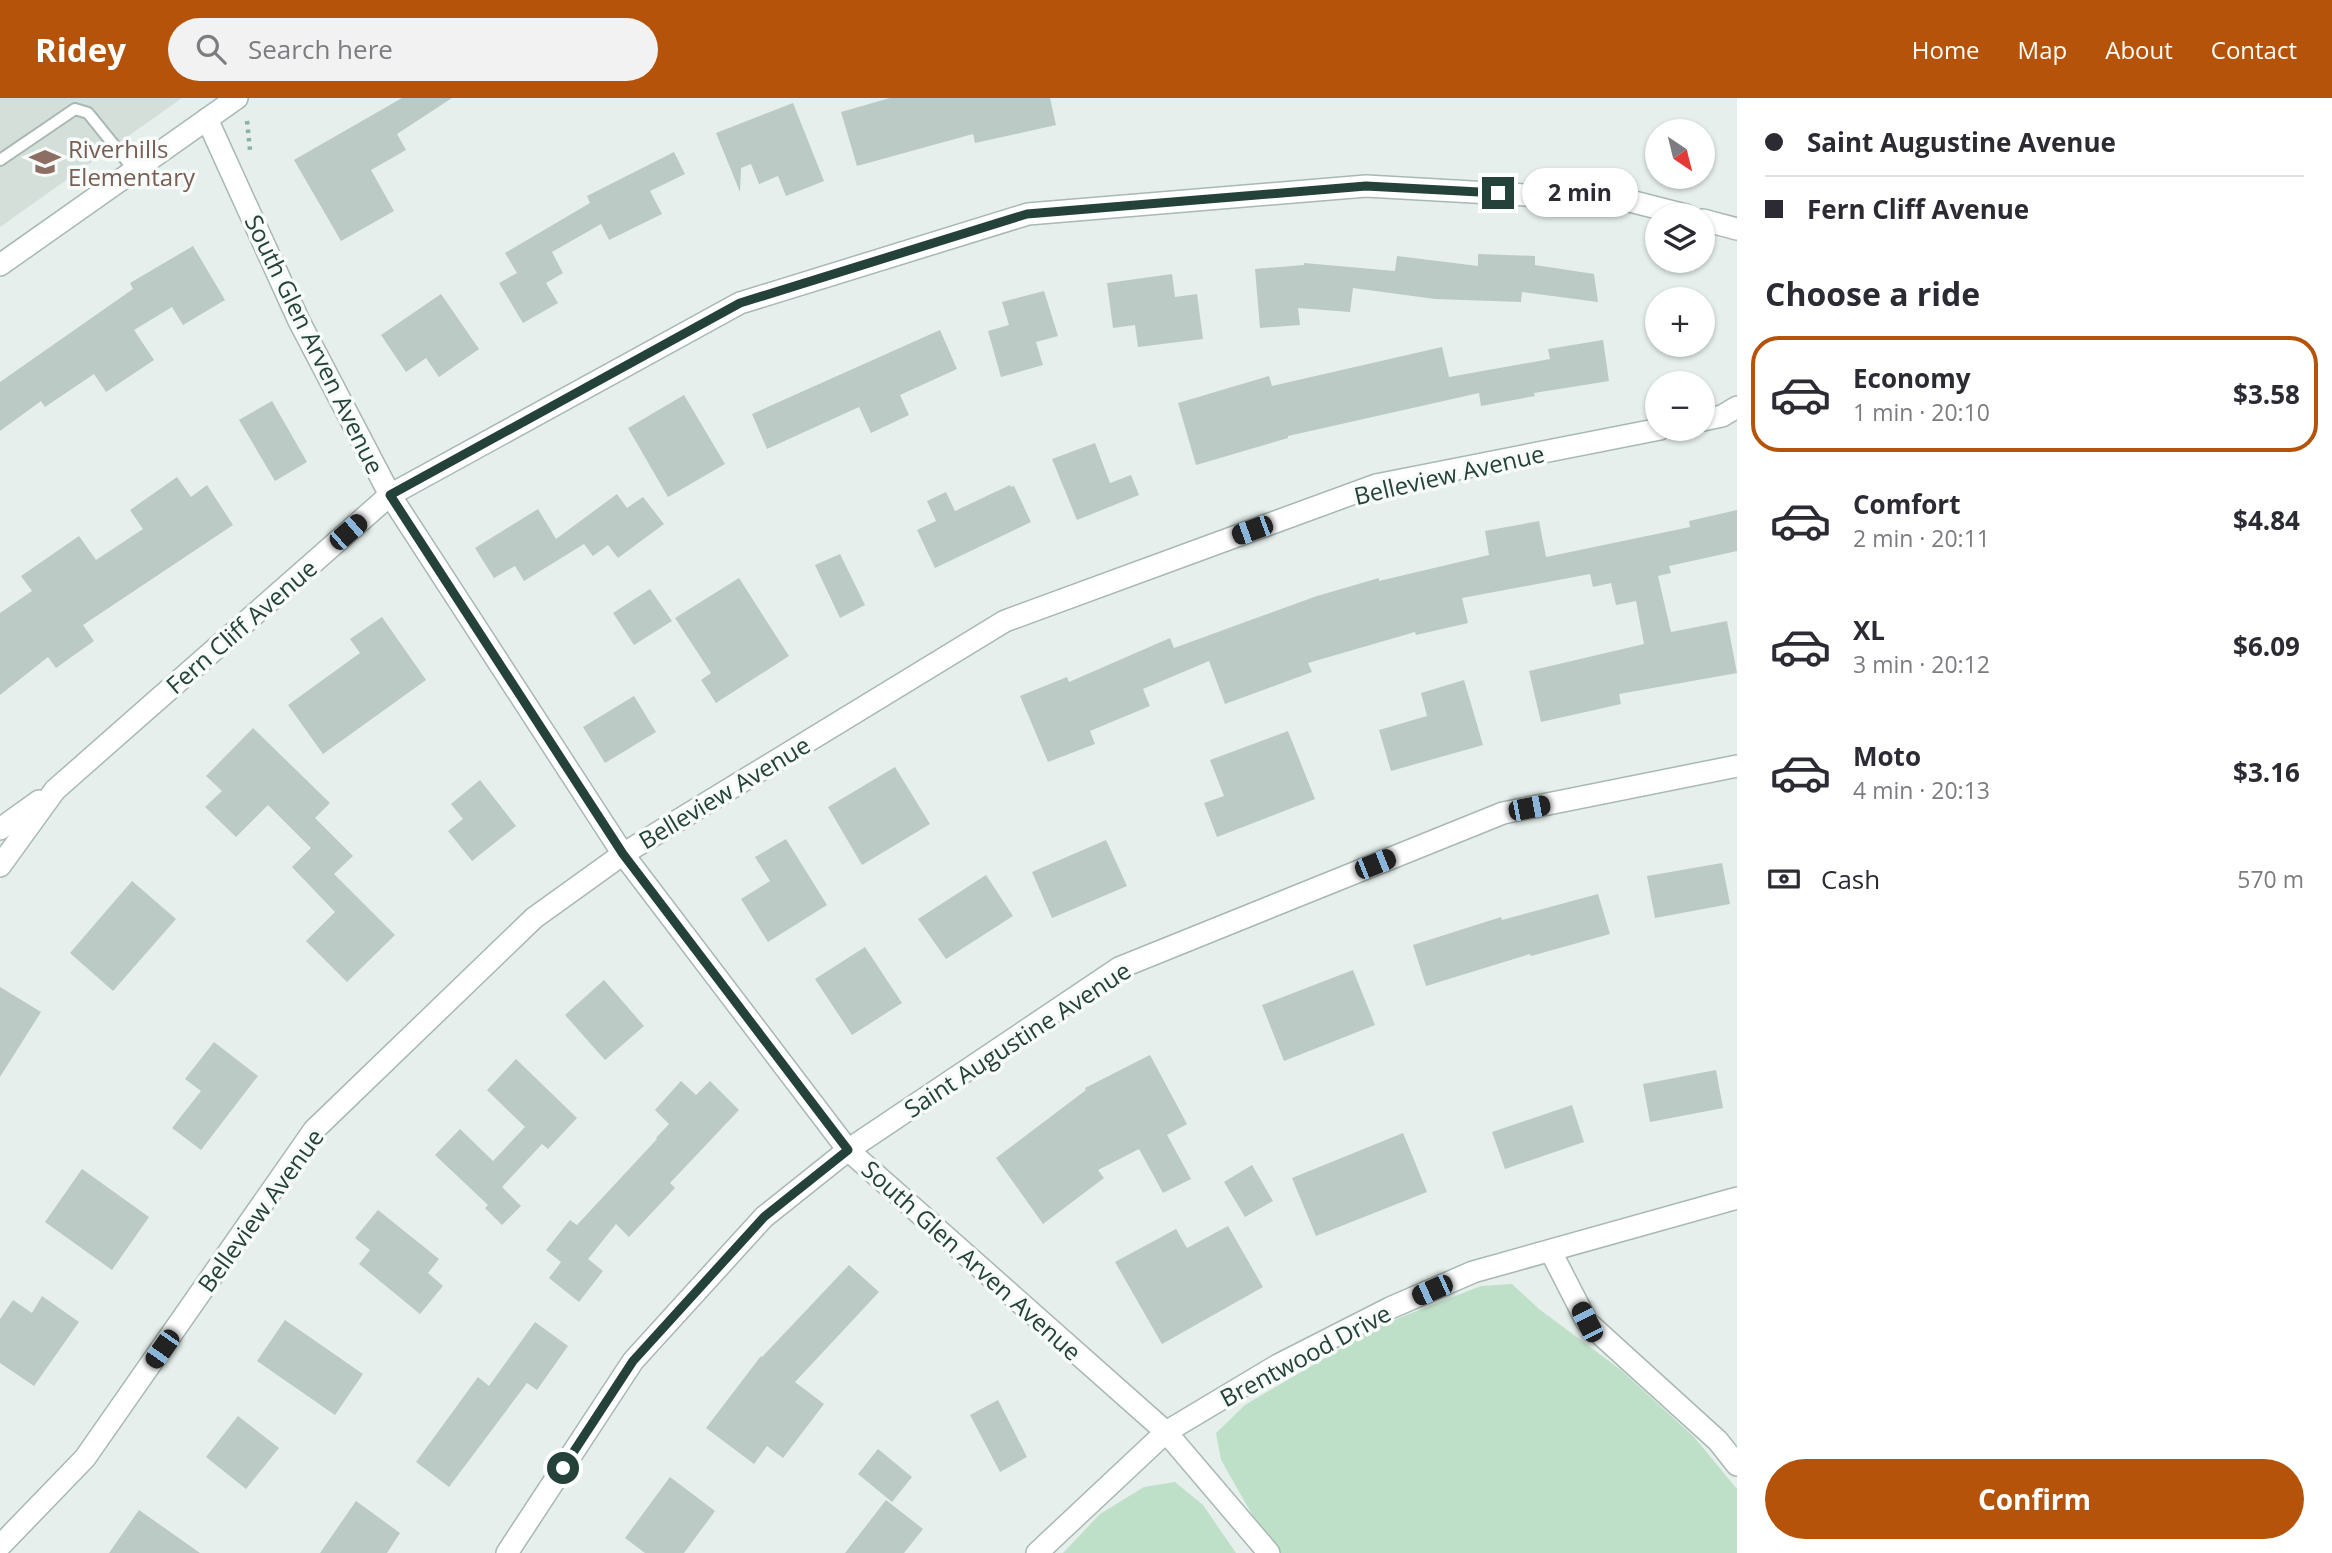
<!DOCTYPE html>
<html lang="en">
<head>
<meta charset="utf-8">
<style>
	:root { --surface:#fff; --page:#f2f2f3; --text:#2b2b33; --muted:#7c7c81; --line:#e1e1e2; --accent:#b45309 }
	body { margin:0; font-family:"Open Sans",sans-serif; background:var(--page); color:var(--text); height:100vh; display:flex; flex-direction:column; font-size:26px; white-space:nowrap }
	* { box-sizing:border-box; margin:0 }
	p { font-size:23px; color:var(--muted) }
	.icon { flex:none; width:38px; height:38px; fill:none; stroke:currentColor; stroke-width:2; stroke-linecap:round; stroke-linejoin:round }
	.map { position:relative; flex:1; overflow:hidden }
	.drawer { display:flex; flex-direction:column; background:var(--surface); width:595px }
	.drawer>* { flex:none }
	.hud { display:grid; align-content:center; height:154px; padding:0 28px; background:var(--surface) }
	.needle { width:46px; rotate:145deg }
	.controls { position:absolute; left:1645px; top:21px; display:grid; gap:14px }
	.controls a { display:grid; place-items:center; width:70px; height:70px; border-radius:50%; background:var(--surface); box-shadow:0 2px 5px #0004; font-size:35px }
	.end { position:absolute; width:32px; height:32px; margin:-16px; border:9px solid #24423a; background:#fff; box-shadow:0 0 0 4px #fff }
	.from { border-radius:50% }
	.bubble { position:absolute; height:49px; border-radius:24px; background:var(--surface); box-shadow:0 2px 5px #0004; font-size:23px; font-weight:700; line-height:49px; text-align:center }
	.car { position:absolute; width:21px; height:42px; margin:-21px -10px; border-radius:9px; box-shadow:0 0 5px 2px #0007; background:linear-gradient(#222 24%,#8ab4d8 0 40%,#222 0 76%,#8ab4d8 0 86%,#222 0) }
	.hud b { display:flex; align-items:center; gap:24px; height:66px; font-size:26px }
	.hud b+b { border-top:2px solid var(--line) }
	.hud i { width:18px; height:18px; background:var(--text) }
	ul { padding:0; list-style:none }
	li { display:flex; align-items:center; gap:21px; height:116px; margin:0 14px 10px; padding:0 14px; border:4px solid transparent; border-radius:28px }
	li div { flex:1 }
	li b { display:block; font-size:26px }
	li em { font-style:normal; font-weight:700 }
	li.selected { border-color:var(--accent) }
	li>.icon { width:63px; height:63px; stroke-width:1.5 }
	h2 { padding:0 28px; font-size:32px; line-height:84px }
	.pay { display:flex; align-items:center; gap:18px; height:77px; padding:0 28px; font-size:26px }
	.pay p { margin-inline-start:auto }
	.action { display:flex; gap:14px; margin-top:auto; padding:14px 28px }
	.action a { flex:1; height:80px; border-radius:42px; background:var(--accent); color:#fff; font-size:28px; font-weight:700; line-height:80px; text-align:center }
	header { display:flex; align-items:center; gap:42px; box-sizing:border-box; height:98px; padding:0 35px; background:var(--accent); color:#fff }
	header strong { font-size:33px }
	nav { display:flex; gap:38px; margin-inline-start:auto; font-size:24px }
	.search { width:490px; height:63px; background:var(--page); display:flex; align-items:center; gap:18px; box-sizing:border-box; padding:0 24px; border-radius:38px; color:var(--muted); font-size:26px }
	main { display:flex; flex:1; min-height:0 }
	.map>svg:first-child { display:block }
	.built { fill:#d4dfda }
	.green { fill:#bfe0c8 }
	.building { fill:#bbcac4 }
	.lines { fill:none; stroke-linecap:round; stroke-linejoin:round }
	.lane-casing { stroke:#a8b8b2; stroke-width:14 }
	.street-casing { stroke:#a8b8b2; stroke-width:24 }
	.path { stroke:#86b3a5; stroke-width:4.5; stroke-dasharray:3.5 5; stroke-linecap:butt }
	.lane { stroke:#fff; stroke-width:10 }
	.street { stroke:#fff; stroke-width:21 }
	.route { stroke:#24423a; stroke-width:9 }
	.labels { text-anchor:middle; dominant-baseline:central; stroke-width:7; stroke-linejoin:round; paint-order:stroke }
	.education-label { font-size:24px; fill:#785e54; stroke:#f7fbf9; text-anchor:start }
	.street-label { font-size:24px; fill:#24423a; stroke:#f7fbf9 }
</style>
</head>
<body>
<header>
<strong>Ridey</strong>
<div class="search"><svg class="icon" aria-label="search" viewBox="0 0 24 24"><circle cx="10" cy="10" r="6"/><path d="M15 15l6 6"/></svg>Search here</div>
<nav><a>Home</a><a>Map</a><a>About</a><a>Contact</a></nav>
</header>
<main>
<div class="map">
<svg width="1737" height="1455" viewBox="0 0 1737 1455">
	<rect width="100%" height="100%" fill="#e6efeb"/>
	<!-- built -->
	<polygon class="built" points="0,0 182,0 0,129"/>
	<!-- green -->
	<g class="green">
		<polygon points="1512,1186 1539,1211 1621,1272 1694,1339 1737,1391 1737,1455 1278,1455 1257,1425 1221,1362 1216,1335 1245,1307 1381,1227 1481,1188"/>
		<polygon points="1175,1384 1203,1407 1236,1455 1063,1455 1100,1416 1144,1389"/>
	</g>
	<!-- building -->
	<g class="building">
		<polygon points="402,0 452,0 397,36 406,52 371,72 394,113 341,143 294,62"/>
		<polygon points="890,0 1050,0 1056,27 975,45 973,36 857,68 841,14"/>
		<polygon points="793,5 824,83 786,98 778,78 759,86 751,66 741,70 740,94 716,35"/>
		<polygon points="674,54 685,76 650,93 662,116 609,142 601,126 552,154 563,175 546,185 558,205 523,225 499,185 517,175 505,155 590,105 587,98"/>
		<polygon points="193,148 225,202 183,227 172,209 134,232 154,262 106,294 94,276 45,309 41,303 0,333 0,284 133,191 130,185"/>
		<polygon points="1478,156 1535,158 1535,167 1594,176 1598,204 1522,194 1521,204 1435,201 1353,190 1350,214 1298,210 1300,227 1260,230 1255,171 1304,167 1304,165 1395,173 1397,158 1478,168"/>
		<polygon points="1172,176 1175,199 1197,196 1203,241 1138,249 1135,227 1113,230 1107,185"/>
		<polygon points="1044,193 1058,238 1036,244 1043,267 1001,279 988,233 1009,227 1002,204"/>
		<polygon points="441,196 479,251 439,279 426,260 406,274 381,237"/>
		<polygon points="940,232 957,271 900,297 909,317 871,335 859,309 767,351 752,316"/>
		<polygon points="1603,242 1609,283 1534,295 1535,298 1481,308 1479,295 1288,338 1288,340 1196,367 1178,305 1269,278 1272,288 1442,249 1449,279 1550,261 1548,251"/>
		<polygon points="684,297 725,366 668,399 628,330"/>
		<polygon points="272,303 307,364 275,383 239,322"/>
		<polygon points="1095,345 1110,385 1131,377 1139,397 1077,422 1052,361"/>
		<polygon points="177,379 191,399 207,387 233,427 83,527 94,543 56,570 48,559 0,597 0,515 32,493 21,478 79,438 96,462 143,431 130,412"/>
		<polygon points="1010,387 1011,389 1014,388 1031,424 935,470 917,432 936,423 927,403 946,394 955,413"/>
		<polygon points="617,396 627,410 643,399 664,426 618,460 608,447 593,458 584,446 524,483 515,468 494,480 475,450 538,411 556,441"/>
		<polygon points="1737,412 1737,453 1669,468 1671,475 1658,478 1671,534 1727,523 1737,575 1619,596 1621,606 1541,624 1529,573 1644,546 1636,503 1616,507 1611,485 1593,489 1590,476 1462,500 1468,525 1416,537 1415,534 1308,565 1312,574 1225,606 1209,563 1143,591 1150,608 1090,633 1095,646 1048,664 1020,598 1067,579 1069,584 1170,540 1174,550 1317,498 1379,480 1379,483 1489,457 1485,433 1539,423 1546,459 1690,429 1689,423"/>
		<polygon points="840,456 865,507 840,520 815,467"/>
		<polygon points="739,480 789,558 716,605 701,582 711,575 675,520"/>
		<polygon points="650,491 672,523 634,547 613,515"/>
		<polygon points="382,519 426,582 323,656 288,607 360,555 350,541"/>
		<polygon points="1464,582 1483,647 1391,673 1379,632 1427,618 1421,595"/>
		<polygon points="634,598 656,634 605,665 583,629"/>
		<polygon points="253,630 330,705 315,720 353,758 334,776 395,837 347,884 306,843 335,814 292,769 311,750 268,707 236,739 205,709 222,693 206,678"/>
		<polygon points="1288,633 1315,701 1217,739 1204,705 1224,698 1210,662"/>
		<polygon points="895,669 930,726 862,767 828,709"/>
		<polygon points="480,682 516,728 472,763 448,733 463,721 451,706"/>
		<polygon points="786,741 827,807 768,844 741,801 770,783 755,759"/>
		<polygon points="1106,742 1127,788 1052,820 1032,774"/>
		<polygon points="1722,765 1730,806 1655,820 1647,778"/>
		<polygon points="986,777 1013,818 946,861 918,821"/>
		<polygon points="132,783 176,821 113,893 70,855"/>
		<polygon points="1598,796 1610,836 1531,858 1530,856 1426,888 1413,847 1501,819 1502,822"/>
		<polygon points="865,849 902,905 852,937 815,881"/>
		<polygon points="1353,872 1375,927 1284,963 1262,907"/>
		<polygon points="604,882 644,928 605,962 565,917"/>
		<polygon points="0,889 41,914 0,979"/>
		<polygon points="214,944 258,978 201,1052 172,1030 201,993 185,981"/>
		<polygon points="1150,957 1187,1026 1167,1037 1191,1081 1163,1095 1139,1051 1098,1072 1104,1080 1043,1126 996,1060 1086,992 1085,990"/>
		<polygon points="516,961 577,1020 548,1051 542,1046 502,1089 521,1108 502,1127 485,1110 488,1107 435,1057 460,1031 493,1063 525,1029 487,992"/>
		<polygon points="1716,972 1723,1010 1650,1024 1643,986"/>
		<polygon points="681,983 696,997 710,983 739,1012 670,1085 675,1090 629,1139 616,1126 588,1161 603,1173 579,1204 549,1180 561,1164 546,1152 570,1122 577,1127 657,1041 656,1040 669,1026 655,1012"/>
		<polygon points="1572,1007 1584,1044 1505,1071 1492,1034"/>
		<polygon points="1403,1035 1427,1094 1316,1138 1292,1080"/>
		<polygon points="1252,1067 1273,1103 1245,1119 1224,1084"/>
		<polygon points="82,1071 149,1119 112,1172 45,1124"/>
		<polygon points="378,1112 439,1161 428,1175 443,1188 420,1216 359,1166 370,1152 355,1140"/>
		<polygon points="1228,1128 1263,1189 1162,1246 1115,1164 1176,1131 1187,1150"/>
		<polygon points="849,1167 879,1194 795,1284 824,1306 783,1360 767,1348 754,1366 706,1330 761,1258 762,1259"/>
		<polygon points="42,1198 79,1224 34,1288 0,1265 0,1221 13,1202 32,1215"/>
		<polygon points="285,1222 363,1276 335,1317 257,1263"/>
		<polygon points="535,1224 568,1248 537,1292 527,1285 449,1389 416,1364 478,1279 489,1288"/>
		<polygon points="998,1302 1027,1359 1000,1374 970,1317"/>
		<polygon points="238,1318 279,1350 246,1391 206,1359"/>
		<polygon points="878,1351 912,1379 892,1404 858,1376"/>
		<polygon points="670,1379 715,1413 684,1455 645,1455 625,1440"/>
		<polygon points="886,1402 923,1431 904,1455 845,1455"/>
		<polygon points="356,1403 400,1435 387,1455 320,1455"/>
		<polygon points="139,1412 200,1455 109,1455"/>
	</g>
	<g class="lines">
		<!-- lane casing -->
		<g class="lane-casing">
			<polyline id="lane" points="0,62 75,11 88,15 134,72"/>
		</g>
		<!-- street casing -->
		<g class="street-casing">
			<g id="street">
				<polyline points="207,21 299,223 390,397 623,756 848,1052 1166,1334 1269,1455"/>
				<polyline points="1703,122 1737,131"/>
				<polyline points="0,167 237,0"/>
				<polyline points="1703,322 1722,318 1737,309"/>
				<polyline points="0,731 39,703"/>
				<polyline points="0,768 55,692 390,397 740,205 1028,116 1366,88 1630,103 1685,117"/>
				<polyline points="1551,1154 1587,1224 1718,1343 1737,1367"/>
				<polyline points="0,1448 85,1360 314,1032 534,820 623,756 1005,523 1376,387 1660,331"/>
				<polyline points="507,1455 633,1263 764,1119 848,1052 1119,870 1503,715 1737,668"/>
				<polyline points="1037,1455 1166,1334 1278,1267 1390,1210 1473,1174 1737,1100"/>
			</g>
		</g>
		<!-- path -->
		<polyline class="path" points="247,23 250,52"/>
		<!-- lane -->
		<use href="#lane" class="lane"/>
		<!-- street -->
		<use href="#street" class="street"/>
	</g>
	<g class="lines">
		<!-- route -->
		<polyline class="route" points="563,1370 633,1263 764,1119 848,1052 623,756 390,397 740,205 1027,116 1366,88 1498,95"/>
	</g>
	<!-- icons -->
	<defs>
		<g id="school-bare" transform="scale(2.415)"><path d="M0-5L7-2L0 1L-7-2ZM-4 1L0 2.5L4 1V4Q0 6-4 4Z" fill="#8d6e63" stroke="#f7fbf9" stroke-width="2.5" paint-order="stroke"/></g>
	</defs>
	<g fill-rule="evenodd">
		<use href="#school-bare" x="45" y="64"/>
	</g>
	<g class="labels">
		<!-- education labels -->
		<g class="education-label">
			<text x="68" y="50">Riverhills<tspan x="68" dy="28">Elementary</tspan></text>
		</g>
		<!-- street labels -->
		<g class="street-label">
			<text transform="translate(315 246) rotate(64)">South Glen Arven Avenue</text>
			<text transform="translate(1449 376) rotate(-13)">Belleview Avenue</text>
			<text transform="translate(241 528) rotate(-41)">Fern Cliff Avenue</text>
			<text transform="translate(724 694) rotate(-31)">Belleview Avenue</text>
			<text transform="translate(1017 941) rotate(-33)">Saint Augustine Avenue</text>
			<text transform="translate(260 1112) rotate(-54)">Belleview Avenue</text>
			<text transform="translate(972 1162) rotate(42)">South Glen Arven Avenue</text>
			<text transform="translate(1305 1257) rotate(-28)">Brentwood Drive</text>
		</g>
	</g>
</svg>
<div class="controls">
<a><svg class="needle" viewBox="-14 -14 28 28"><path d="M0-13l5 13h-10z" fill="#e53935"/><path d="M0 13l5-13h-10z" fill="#7c7c81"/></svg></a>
<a><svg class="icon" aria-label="layers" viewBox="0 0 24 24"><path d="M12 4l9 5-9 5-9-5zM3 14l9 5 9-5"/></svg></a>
<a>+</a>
<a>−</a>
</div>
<i class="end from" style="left:563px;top:1370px"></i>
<i class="end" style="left:1498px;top:95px"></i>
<div class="bubble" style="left:1522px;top:70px;width:116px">2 min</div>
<i class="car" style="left:1252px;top:432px;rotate:250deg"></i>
<i class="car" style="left:348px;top:434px;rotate:49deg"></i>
<i class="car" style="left:1529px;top:710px;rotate:79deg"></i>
<i class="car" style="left:1375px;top:766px;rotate:68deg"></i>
<i class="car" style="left:1432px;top:1192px;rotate:246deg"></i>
<i class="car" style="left:1587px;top:1224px;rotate:333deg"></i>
<i class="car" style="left:162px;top:1251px;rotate:215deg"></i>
</div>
<section class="drawer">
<div class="hud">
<b><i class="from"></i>Saint Augustine Avenue</b>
<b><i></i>Fern Cliff Avenue</b>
</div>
<h2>Choose a ride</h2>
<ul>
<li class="selected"><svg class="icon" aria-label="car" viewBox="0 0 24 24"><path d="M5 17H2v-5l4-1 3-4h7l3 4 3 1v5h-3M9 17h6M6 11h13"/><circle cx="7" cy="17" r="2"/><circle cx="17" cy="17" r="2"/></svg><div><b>Economy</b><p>1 min · 20:10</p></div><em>$3.58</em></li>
<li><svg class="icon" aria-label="car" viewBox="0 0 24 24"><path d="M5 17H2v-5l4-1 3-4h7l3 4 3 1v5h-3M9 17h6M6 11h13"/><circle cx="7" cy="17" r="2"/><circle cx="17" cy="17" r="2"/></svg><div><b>Comfort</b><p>2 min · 20:11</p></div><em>$4.84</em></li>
<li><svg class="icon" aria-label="car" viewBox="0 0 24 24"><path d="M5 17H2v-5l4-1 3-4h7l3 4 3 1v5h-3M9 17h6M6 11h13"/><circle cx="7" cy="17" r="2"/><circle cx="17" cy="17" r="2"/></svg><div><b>XL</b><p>3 min · 20:12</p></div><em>$6.09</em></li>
<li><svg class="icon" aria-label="car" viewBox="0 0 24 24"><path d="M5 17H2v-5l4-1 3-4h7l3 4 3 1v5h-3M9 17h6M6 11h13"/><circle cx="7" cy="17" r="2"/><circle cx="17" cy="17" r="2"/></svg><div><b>Moto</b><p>4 min · 20:13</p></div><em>$3.16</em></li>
</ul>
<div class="pay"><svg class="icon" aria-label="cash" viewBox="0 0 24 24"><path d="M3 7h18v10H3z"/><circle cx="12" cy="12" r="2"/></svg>Cash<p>570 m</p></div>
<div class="action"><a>Confirm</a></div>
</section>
</main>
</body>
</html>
